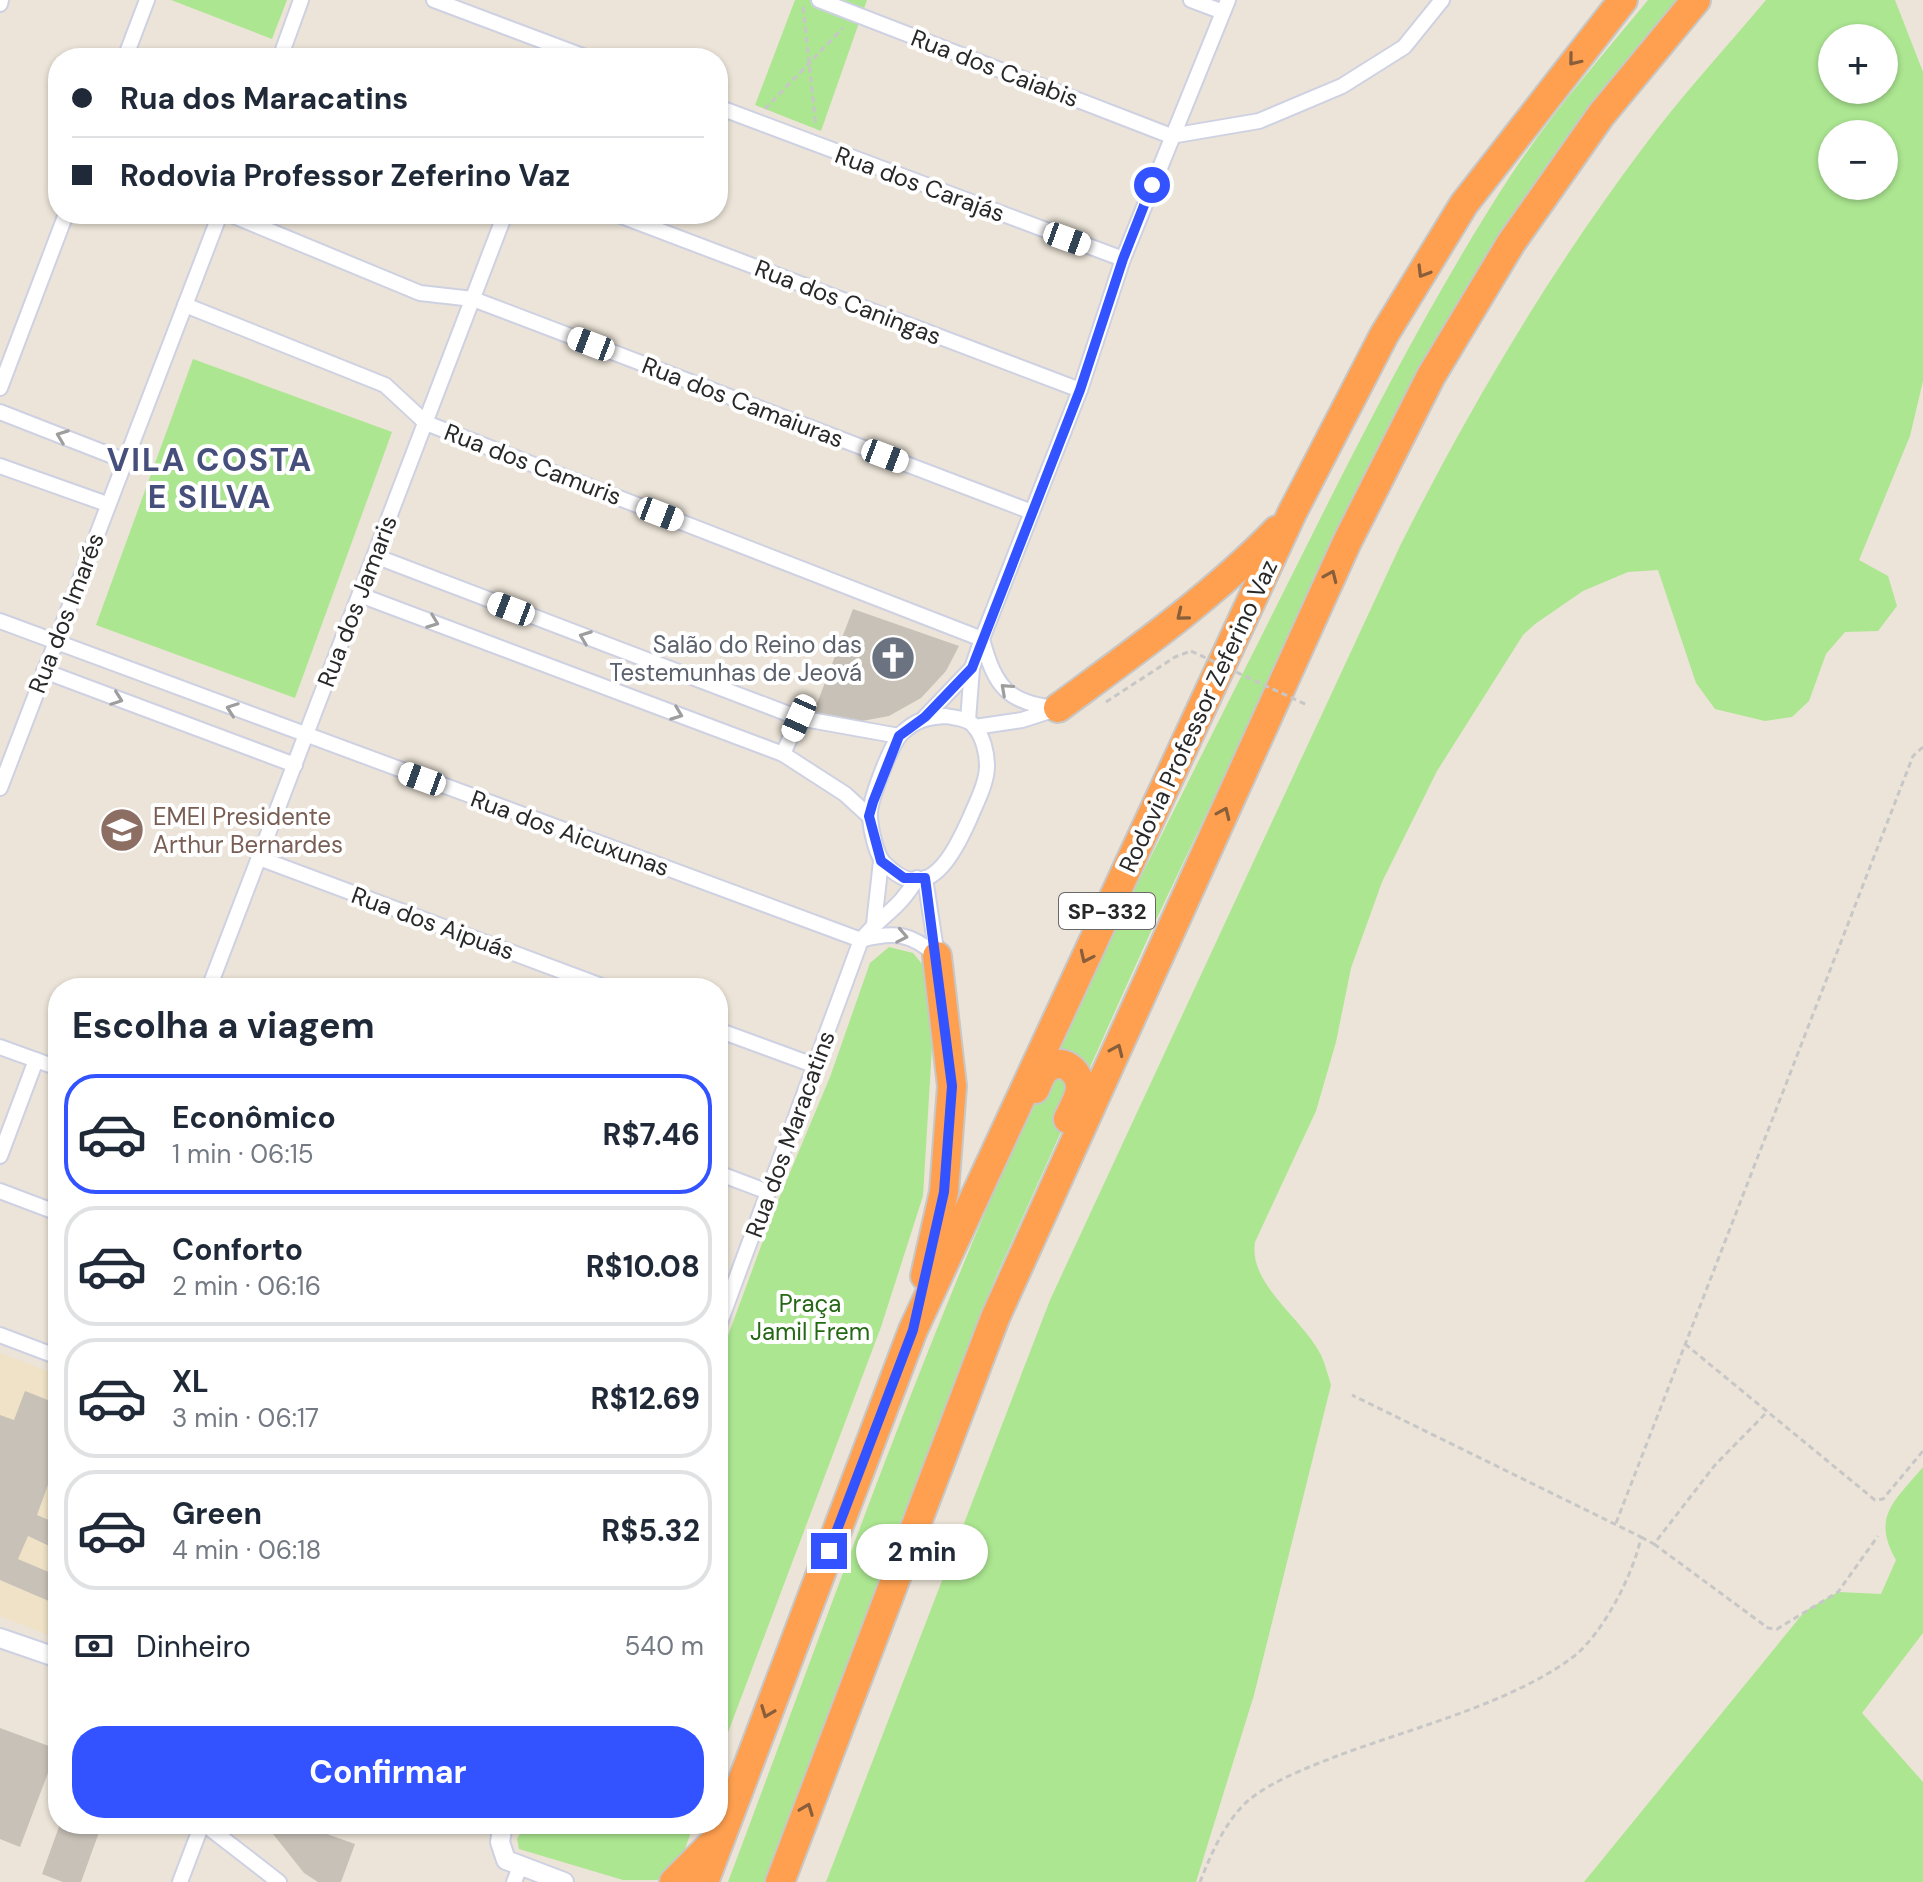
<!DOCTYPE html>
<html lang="pt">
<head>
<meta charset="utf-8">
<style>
	:root { --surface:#fff; --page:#f2f2f3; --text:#1f2937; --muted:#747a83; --line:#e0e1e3; --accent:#3253ff }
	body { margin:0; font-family:"DM Sans",sans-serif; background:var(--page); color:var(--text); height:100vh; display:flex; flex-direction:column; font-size:30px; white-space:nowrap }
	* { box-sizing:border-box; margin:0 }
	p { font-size:26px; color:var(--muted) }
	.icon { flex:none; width:44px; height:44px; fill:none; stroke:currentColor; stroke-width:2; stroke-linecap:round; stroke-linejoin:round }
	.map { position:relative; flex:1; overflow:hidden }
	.panel { position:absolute; left:48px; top:978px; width:680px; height:856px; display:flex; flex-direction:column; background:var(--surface); border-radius:32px; box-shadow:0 2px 6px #0004 }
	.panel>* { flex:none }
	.top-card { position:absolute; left:48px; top:48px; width:680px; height:176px; border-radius:32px; box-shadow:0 2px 6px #0004; display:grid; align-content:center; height:176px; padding:0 24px; background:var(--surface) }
	.fabs { position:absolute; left:1818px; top:24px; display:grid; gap:16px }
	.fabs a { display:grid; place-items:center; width:80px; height:80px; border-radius:50%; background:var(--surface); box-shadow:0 2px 6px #0004; font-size:40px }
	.end { position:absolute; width:36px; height:36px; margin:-18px; border:10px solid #3253ff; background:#fff; box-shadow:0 0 0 4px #fff }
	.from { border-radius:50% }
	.bubble { position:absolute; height:56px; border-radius:28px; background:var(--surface); box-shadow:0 2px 6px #0004; font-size:26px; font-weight:700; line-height:56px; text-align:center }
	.car { position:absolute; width:24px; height:48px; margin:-24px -12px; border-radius:10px; box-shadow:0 0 6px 2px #0007; background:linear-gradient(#fff 24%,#345 0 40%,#fff 0 76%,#345 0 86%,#fff 0) }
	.top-card b { display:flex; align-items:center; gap:28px; height:76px; font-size:30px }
	.top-card b+b { border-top:2px solid var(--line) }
	.top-card i { width:20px; height:20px; background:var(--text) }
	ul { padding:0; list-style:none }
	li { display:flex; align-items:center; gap:24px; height:120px; margin:0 16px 12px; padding:0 8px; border:4px solid var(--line); border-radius:32px }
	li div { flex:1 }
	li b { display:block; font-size:30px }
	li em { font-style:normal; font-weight:700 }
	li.active { border-color:var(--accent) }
	li>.icon { width:72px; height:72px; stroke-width:1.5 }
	h2 { padding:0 24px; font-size:36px; line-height:96px }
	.pay { display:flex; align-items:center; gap:20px; height:88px; padding:0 24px; font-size:30px }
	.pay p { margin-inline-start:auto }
	.primary-button { display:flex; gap:16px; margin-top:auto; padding:16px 24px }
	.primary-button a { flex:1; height:92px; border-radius:32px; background:var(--accent); color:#fff; font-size:32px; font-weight:700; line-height:92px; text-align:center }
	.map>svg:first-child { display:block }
	.education { fill:#efe2c6 }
	.green { fill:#ace691; fill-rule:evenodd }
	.building { fill:#c7c1b8 }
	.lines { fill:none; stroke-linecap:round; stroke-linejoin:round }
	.minor-casing { stroke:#ced1e2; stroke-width:18 }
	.tertiary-casing { stroke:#ced1e2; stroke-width:22 }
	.motorway-casing { stroke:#c7c7c7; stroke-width:32 }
	.path { stroke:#c7c7c7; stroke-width:3; stroke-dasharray:6 4; stroke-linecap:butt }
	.minor { stroke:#fff; stroke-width:14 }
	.tertiary { stroke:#fff; stroke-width:18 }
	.motorway { stroke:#ffa050; stroke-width:28 }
	.path-bridge { stroke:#c7c7c7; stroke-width:3; stroke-dasharray:6 4; stroke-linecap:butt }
	.oneway { stroke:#895e3a }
	.oneway2 { stroke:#9e9e9e }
	.route { stroke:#3253ff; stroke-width:10 }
	.labels { text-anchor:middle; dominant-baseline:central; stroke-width:8; stroke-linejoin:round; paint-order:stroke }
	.shield { fill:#fff; stroke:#686868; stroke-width:2 }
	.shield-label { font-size:22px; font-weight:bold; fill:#282828 }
	.street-label { font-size:24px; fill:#282828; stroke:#fff }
	.worship-label { font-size:24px; fill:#5b616d; stroke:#fff; text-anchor:end }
	.education-label { font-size:24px; fill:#785e54; stroke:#fff; text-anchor:start }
	.park-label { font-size:24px; fill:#246815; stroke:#fff }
	.district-label { font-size:32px; font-weight:bold; letter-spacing:2px; fill:#464e7b; stroke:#fff }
</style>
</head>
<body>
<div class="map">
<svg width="1923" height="1882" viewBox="0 0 1923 1882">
	<rect width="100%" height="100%" fill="#ece4d8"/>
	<!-- education -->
	<polygon class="education" points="0,1353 58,1375 58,1639 0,1616"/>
	<!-- green -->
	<g class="green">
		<polygon points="171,0 287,0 272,39"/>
		<polygon points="795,0 867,0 821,131 755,105"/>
		<path d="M1648,0H1681L1596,101L1519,207L1401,403L1156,920L994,1281L764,1882H728C805,1678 878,1471 961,1270C1048,1058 1152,853 1255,649C1336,488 1413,326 1511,175C1552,113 1601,57 1648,0Z"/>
		<path d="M1766,0H1895L1923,72V381L1910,436L1859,560L1888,576L1897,606L1878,631L1845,632L1826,654L1809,701L1792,717L1765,721L1715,709L1696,683L1658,570L1628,572L1583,591L1535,624L1523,635L1437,771L1382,882L1351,968L1336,1042L1316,1111L1255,1242C1248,1284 1303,1319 1321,1355C1325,1364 1328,1375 1331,1385L1254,1695L1196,1882H826L1050,1300L1400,546C1469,408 1549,273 1642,149C1680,97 1725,49 1766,0ZM1832,38H1884V90H1832ZM1884,134V186H1832V134Z"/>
		<polygon points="193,359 392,432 295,698 96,625"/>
		<polygon points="889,947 913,953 936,981 923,1196 881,1327 718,1759 718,1363 775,1208 830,1077 870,963"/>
		<path d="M1923,1467V1633L1862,1713L1923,1782V1882H1584L1805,1611L1838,1592L1881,1594L1896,1560C1871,1516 1895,1501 1923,1467Z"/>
		<polygon points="525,1824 694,1824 682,1857 658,1880 623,1880 519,1849 517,1839"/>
	</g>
	<!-- building -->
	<g class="building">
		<polygon points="853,609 959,646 946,671 921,698 889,716 857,722 813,714"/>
		<polygon points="25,1391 58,1404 58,1485 49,1482 37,1515 58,1524 58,1550 28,1536 18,1559 58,1576 58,1605 0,1580 0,1415 14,1420"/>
		<polygon points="0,1728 57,1749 20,1847 0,1839"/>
		<polygon points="60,1824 102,1824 81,1882 63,1882 42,1874"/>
		<polygon points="104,1824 128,1824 125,1832"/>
		<polygon points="264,1824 299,1824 355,1844 341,1882 318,1882 304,1873 273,1834 262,1831"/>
	</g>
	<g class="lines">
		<!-- minor casing -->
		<g class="minor-casing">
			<g id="minor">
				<polyline points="434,0 588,58"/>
				<polyline points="819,0 1171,136 1259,121 1342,86 1404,47 1442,0"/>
				<polyline points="1191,0 1223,12"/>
				<polyline points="0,4 1,0"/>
				<polyline points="125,58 147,0"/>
				<polyline points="280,58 301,0"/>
				<polyline points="718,107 1123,259"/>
				<polyline points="229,214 420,293 473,299 1032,512"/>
				<polyline points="616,214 1080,390"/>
				<path d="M185,305L385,385L426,423L982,639C995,686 1007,704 1058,708"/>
				<polyline points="0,388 66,214"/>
				<polyline points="0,412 123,460"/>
				<polyline points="0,466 107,504"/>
				<polyline points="375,556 799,718 899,736"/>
				<polyline points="360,595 783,754 845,794 869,816"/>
				<path d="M0,621L861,940C894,931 911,933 937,956"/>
				<polyline points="44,671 295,765"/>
				<path d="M946,716C956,718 968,718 974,726C983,736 987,753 987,766C987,783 976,803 970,818C954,853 928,908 885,864C876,856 871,830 870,818C868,803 891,744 902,733C916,720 927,717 946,716Z"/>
				<polyline points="925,717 972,668"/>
				<polyline points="968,720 972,668 982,639 1080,390 1123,259 1228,0"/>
				<polyline points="975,727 1022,720 1050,711"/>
				<polyline points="783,754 799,718"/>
				<polyline points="0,788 220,214"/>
				<polyline points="259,858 607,988"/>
				<polyline points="925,878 937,956"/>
				<polyline points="874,924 881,861"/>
				<polyline points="209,988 505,214"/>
				<polyline points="718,1030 816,1066"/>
				<polyline points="0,1047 58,1068"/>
				<polyline points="0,1156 36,1060"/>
				<polyline points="718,1173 768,1192"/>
				<polyline points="0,1191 58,1213"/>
				<path d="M718,1328L861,940C882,914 899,910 917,878"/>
				<polyline points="0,1335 58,1357"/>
				<polyline points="204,1824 279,1882"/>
				<polyline points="180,1882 202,1824"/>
				<polyline points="514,1882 520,1867"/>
			</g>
		</g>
		<!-- tertiary casing -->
		<g class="tertiary-casing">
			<g id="tertiary">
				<polyline points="0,1638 58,1658"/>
				<polyline points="503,1824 500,1842 506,1860 564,1882"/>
			</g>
		</g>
		<!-- motorway casing -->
		<g class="motorway-casing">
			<g id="motorway">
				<path d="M1058,708C1134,652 1211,598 1277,530"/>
				<path d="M1035,1089C1039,1081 1041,1071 1049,1067C1064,1057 1081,1073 1080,1089C1079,1099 1072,1110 1068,1119"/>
				<polyline points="925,1276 944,1192 952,1086 937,956"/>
				<polyline points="674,1882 713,1843"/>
				<polyline points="704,1882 913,1330 1292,513 1384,335 1464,204 1623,0"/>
				<polyline points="780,1882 995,1318 1347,542 1431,376 1511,243 1601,115 1696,0"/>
			</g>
		</g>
		<!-- path -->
		<g class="path">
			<polyline points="803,7 816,127"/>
			<polyline points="765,109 843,28"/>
			<polyline points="1106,702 1175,657 1191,651"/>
			<polyline points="1685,1344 1875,1500 1883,1499 1923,1451"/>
			<polyline points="1616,1523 1913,756 1923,747"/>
			<polyline points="1641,1537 1654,1544 1715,1465 1768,1411"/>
			<polyline points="1654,1544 1768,1628 1777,1629 1838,1592 1878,1536"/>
			<path d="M1200,1882C1211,1854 1226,1819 1250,1799C1274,1780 1309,1767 1337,1756C1409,1729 1512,1703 1573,1657C1603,1634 1634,1573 1641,1537L1352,1395"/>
		</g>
		<!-- minor -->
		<use href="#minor" class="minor"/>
		<!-- tertiary -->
		<use href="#tertiary" class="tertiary"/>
		<!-- motorway -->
		<use href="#motorway" class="motorway"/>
		<!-- path-bridge -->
		<polyline class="path-bridge" points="1191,651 1307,705"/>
	</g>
	<!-- one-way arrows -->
	<defs><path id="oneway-chevron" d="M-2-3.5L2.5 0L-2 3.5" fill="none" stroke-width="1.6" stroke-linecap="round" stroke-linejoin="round" transform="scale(2)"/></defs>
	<g class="oneway">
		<use href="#oneway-chevron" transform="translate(1574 60) rotate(129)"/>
		<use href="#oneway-chevron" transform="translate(1423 272) rotate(121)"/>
		<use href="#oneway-chevron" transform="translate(1331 576) rotate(-66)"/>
		<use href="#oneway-chevron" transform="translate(1182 615) rotate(141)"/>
		<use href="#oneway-chevron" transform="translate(1224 813) rotate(-66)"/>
		<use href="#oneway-chevron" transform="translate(1086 957) rotate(115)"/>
		<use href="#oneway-chevron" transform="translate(1117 1050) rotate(-66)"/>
		<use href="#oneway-chevron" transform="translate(767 1712) rotate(111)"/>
		<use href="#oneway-chevron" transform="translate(807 1809) rotate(-69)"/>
	</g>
	<g class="oneway2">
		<use href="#oneway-chevron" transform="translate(62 436) rotate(-159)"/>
		<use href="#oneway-chevron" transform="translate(433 622) rotate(21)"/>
		<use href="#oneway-chevron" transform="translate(585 637) rotate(-159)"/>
		<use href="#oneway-chevron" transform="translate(1006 689) rotate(-138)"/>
		<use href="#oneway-chevron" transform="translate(117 699) rotate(20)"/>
		<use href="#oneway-chevron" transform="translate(232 709) rotate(-160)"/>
		<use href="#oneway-chevron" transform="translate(677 714) rotate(21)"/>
		<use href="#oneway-chevron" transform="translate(902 936) rotate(11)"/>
	</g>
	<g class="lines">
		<!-- route -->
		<polyline class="route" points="829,1551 913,1330 944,1192 952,1086 925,878 904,878 881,861 869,816 873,802 899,736 925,717 972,668 1080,390 1123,259 1152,185"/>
	</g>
	<!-- icons -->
	<defs>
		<g id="church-disc" transform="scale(2.3)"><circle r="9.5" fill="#6b7280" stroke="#fff"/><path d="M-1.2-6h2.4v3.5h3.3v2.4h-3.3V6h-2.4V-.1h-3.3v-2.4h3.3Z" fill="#fff"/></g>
		<g id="school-disc" transform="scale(2.3)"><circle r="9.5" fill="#8d6e63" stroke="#fff"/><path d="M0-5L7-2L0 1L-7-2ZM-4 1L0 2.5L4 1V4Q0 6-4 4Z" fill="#fff"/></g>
	</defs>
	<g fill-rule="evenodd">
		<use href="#church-disc" x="893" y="658"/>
		<use href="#school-disc" x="122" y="830"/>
	</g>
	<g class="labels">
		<!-- shield labels -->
		<rect class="shield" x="1059" y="893" width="96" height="36" rx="6"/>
		<g class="shield-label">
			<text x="1107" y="911">SP-332</text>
		</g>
		<!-- street labels -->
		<g class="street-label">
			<text transform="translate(995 68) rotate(21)">Rua dos Caiabis</text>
			<text transform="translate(920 184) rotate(20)">Rua dos Carajás</text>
			<text transform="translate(848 302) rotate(21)">Rua dos Caningas</text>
			<text transform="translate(743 402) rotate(21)">Rua dos Camaiuras</text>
			<text transform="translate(533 464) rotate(21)">Rua dos Camuris</text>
			<text transform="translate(357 601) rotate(-69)">Rua dos Jamaris</text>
			<text transform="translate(66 613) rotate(-69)">Rua dos Imarés</text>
			<text transform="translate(1198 716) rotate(-65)">Rodovia Professor Zeferino Vaz</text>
			<text transform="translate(570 833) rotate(20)">Rua dos Aicuxunas</text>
			<text transform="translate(433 923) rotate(20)">Rua dos Aipuás</text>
			<text transform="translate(790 1134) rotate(-70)">Rua dos Maracatins</text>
		</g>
		<!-- worship labels -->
		<g class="worship-label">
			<text x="862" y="644">Salão do Reino das<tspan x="862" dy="28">Testemunhas de Jeová</tspan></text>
		</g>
		<!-- education labels -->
		<g class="education-label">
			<text x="153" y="816">EMEI Presidente<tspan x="153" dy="28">Arthur Bernardes</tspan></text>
		</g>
		<!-- park labels -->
		<g class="park-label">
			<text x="810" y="1303">Praça<tspan x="810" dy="28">Jamil Frem</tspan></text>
		</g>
		<!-- district labels -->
		<g class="district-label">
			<text x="210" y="460">VILA COSTA<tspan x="210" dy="37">E SILVA</tspan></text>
		</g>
	</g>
</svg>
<div class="fabs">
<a>+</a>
<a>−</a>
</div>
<i class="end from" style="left:1152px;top:185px"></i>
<i class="end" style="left:829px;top:1551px"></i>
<div class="bubble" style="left:856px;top:1524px;width:132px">2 min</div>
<i class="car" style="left:1067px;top:239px;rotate:110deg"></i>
<i class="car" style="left:591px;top:344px;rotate:291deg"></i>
<i class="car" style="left:885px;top:456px;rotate:111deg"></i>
<i class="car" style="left:660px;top:514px;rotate:111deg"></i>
<i class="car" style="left:511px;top:609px;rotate:291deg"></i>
<i class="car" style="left:799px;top:718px;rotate:204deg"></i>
<i class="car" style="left:422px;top:779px;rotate:290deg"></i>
<div class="top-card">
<b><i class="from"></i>Rua dos Maracatins</b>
<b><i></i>Rodovia Professor Zeferino Vaz</b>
</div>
<section class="panel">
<h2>Escolha a viagem</h2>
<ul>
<li class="active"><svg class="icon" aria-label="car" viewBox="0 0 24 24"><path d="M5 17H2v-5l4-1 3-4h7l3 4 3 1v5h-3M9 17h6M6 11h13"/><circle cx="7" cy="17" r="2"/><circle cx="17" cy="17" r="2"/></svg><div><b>Econômico</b><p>1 min · 06:15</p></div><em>R$7.46</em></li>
<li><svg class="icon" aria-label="car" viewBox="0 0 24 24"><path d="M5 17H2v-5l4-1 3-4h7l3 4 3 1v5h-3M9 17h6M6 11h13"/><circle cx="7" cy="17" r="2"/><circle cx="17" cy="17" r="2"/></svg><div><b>Conforto</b><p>2 min · 06:16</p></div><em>R$10.08</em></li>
<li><svg class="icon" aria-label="car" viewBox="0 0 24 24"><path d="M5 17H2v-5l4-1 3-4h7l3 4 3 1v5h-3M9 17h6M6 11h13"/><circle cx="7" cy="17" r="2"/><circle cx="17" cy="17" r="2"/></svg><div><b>XL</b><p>3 min · 06:17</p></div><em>R$12.69</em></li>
<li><svg class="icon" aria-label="car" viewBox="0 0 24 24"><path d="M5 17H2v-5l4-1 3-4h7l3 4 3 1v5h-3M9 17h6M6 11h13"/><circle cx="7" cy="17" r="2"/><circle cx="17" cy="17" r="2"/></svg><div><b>Green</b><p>4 min · 06:18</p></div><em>R$5.32</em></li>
</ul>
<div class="pay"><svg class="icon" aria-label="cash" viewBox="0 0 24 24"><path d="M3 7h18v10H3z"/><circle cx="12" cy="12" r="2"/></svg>Dinheiro<p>540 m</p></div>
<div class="primary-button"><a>Confirmar</a></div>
</section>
</div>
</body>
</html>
